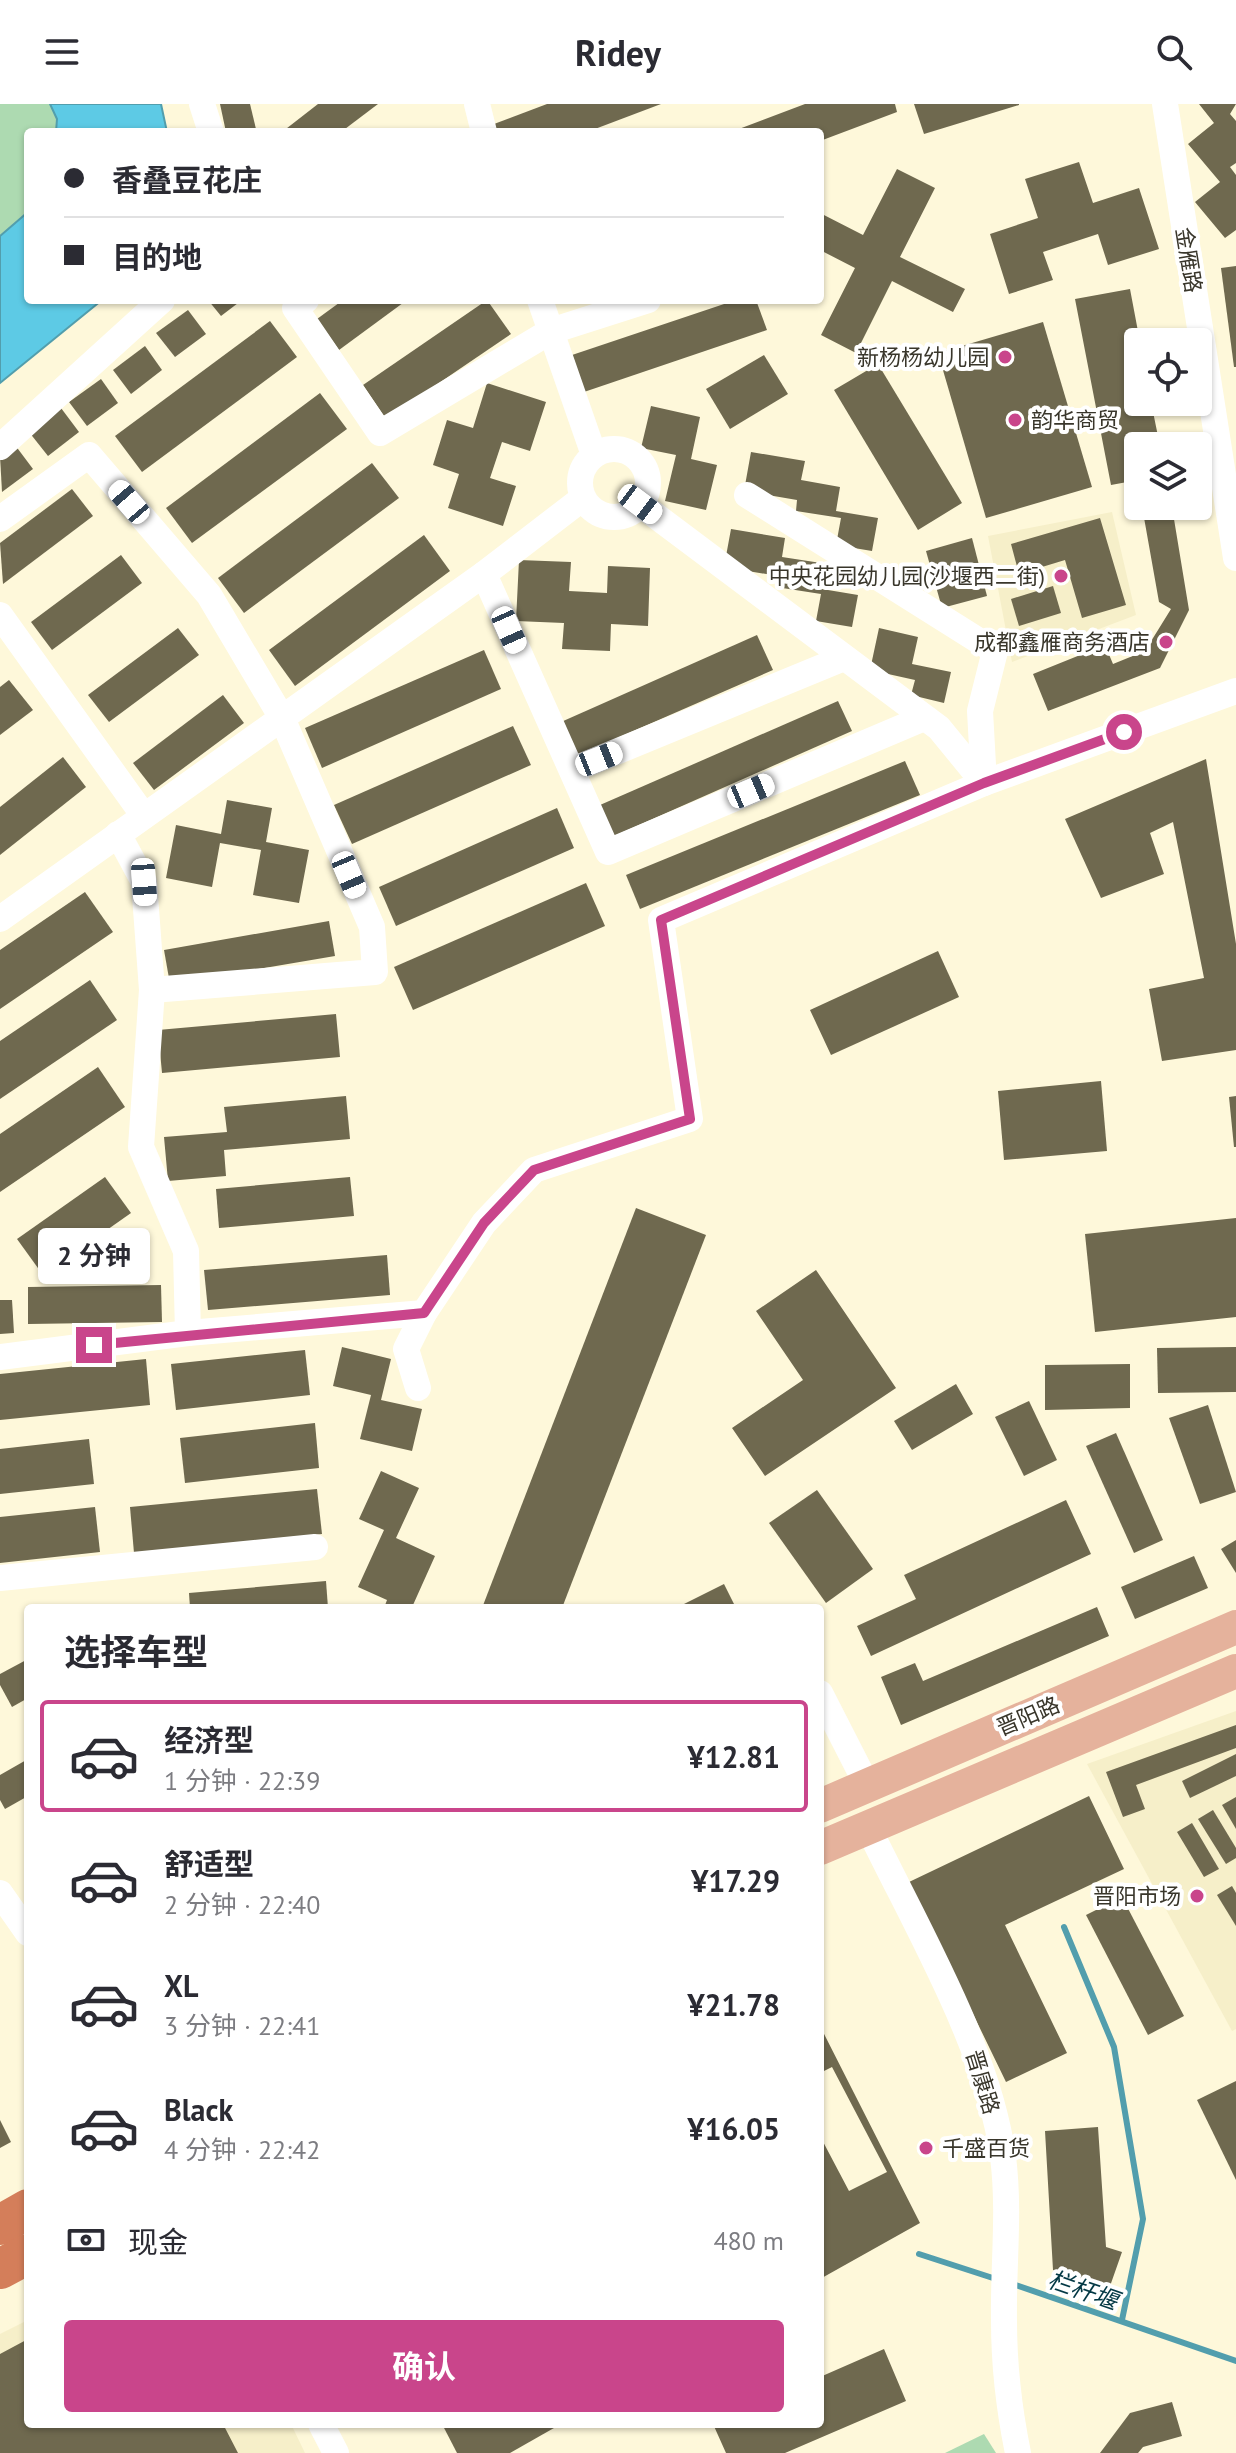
<!DOCTYPE html>
<html lang="zh">
<head>
<meta charset="utf-8">
<style>
	:root { --surface:#fff; --page:#f2f2f3; --text:#2b2b33; --muted:#7c7c81; --line:#e1e1e2; --accent:#c9458b }
	body { margin:0; font-family:"PT Sans","Noto Sans SC",sans-serif; background:var(--page); color:var(--text); height:100vh; display:flex; flex-direction:column; font-size:30px; white-space:nowrap }
	* { box-sizing:border-box; margin:0 }
	p { font-size:26px; color:var(--muted) }
	.icon { flex:none; width:44px; height:44px; fill:none; stroke:currentColor; stroke-width:2; stroke-linecap:round; stroke-linejoin:round }
	.map { position:relative; flex:1; overflow:hidden }
	.drawer { position:absolute; left:24px; top:1500px; width:800px; height:824px; display:flex; flex-direction:column; background:var(--surface); border-radius:8px; box-shadow:0 2px 6px #0004 }
	.drawer>* { flex:none }
	.guide { position:absolute; left:24px; top:24px; width:800px; height:176px; border-radius:8px; box-shadow:0 2px 6px #0004; display:grid; align-content:center; height:176px; padding:0 40px; background:var(--surface) }
	.controls { position:absolute; left:1124px; top:224px; display:grid; gap:16px }
	.controls a { display:grid; place-items:center; width:88px; height:88px; border-radius:8px; background:var(--surface); box-shadow:0 2px 6px #0004; font-size:40px }
	.end { position:absolute; width:36px; height:36px; margin:-18px; border:10px solid #c9458b; background:#fff; box-shadow:0 0 0 4px #fff }
	.from { border-radius:50% }
	.bubble { position:absolute; height:56px; border-radius:8px; background:var(--surface); box-shadow:0 2px 6px #0004; font-size:26px; font-weight:700; line-height:56px; text-align:center }
	.car { position:absolute; width:24px; height:48px; margin:-24px -12px; border-radius:10px; box-shadow:0 0 6px 2px #0007; background:linear-gradient(#fff 24%,#345 0 40%,#fff 0 76%,#345 0 86%,#fff 0) }
	.guide b { display:flex; align-items:center; gap:28px; height:76px; font-size:30px }
	.guide b+b { border-top:2px solid var(--line) }
	.guide i { width:20px; height:20px; background:var(--text) }
	ul { padding:0; list-style:none }
	li { display:flex; align-items:center; gap:24px; height:112px; margin:0 16px 12px; padding:0 24px; border:4px solid transparent; border-radius:8px }
	li div { flex:1 }
	li b { display:block; font-size:30px }
	li em { font-style:normal; font-weight:700 }
	li.current { border-color:var(--accent) }
	li>.icon { width:72px; height:72px; stroke-width:1.5 }
	h2 { padding:0 40px; font-size:36px; line-height:96px }
	.pay { display:flex; align-items:center; gap:20px; height:88px; padding:0 40px; font-size:30px }
	.pay p { margin-inline-start:auto }
	.button { display:flex; gap:16px; margin-top:auto; padding:16px 40px }
	.button a { flex:1; height:92px; border-radius:8px; background:var(--accent); color:#fff; font-size:32px; font-weight:700; line-height:92px; text-align:center }
	header { display:flex; justify-content:space-between; align-items:center; height:104px; padding:0 40px; background:var(--surface); font-size:36px; font-weight:700 }
	.map>svg:first-child { display:block }
	.built { fill:#f6efc9 }
	.green { fill:#addab1 }
	.water { fill:#5dcae5; stroke:#529ead; stroke-width:2 }
	.lines { fill:none; stroke-linecap:round; stroke-linejoin:round }
	.stream { stroke:#529ead; stroke-width:6 }
	.building { fill:#6f694f }
	.minor { stroke:#fff; stroke-width:26 }
	.major { stroke:#e5b29c; stroke-width:34 }
	.highway { stroke:#d47e5a; stroke-width:40 }
	.route { stroke:#c9458b; stroke-width:10 }
	.poi-dot { fill:#c9458b; stroke:#fff; stroke-width:3 }
	.labels { text-anchor:middle; dominant-baseline:central; stroke-width:8; stroke-linejoin:round; paint-order:stroke }
	.street-label { font-size:22px; fill:#39362b; stroke:#fff }
	.poi-label { font-size:22px; fill:#39362b; stroke:#fff; text-anchor:end }
	.water-label { font-size:24px; font-style:italic; fill:#033844; stroke:#fff }
</style>
</head>
<body>
<header><svg class="icon" aria-label="menu" viewBox="0 0 24 24"><path d="M4 6h16M4 12h16M4 18h16"/></svg>Ridey<svg class="icon" aria-label="search" viewBox="0 0 24 24"><circle cx="10" cy="10" r="6"/><path d="M15 15l6 6"/></svg></header>
<div class="map">
<svg width="1236" height="2349" viewBox="0 0 1236 2349">
	<rect width="100%" height="100%" fill="#fef8da"/>
	<!-- built -->
	<g class="built">
		<polygon points="1112,408 1136,511 1012,558 988,432"/>
		<polygon points="1236,1607 1236,1925 1232,1927 1087,1660"/>
		<polygon points="28,2216 28,2320 291,2320 305,2349 0,2349 0,2230"/>
	</g>
	<!-- green -->
	<g class="green">
		<polygon points="0,0 50,0 57,15 56,28 28,28 28,108 0,132"/>
		<polygon points="984,2330 996,2349 945,2349"/>
	</g>
	<!-- water -->
	<g class="water">
		<polygon points="50,0 161,0 167,28 56,28 57,15"/>
		<polygon points="28,108 28,196 102,196 0,279 0,132"/>
	</g>
	<g class="lines">
		<!-- stream -->
		<g class="stream">
			<polyline points="1064,1823 1114,1943 1143,2115 1122,2216"/>
			<polyline points="919,2150 999,2176"/>
			<polyline points="1010,2179 1236,2257"/>
		</g>
	</g>
	<!-- building -->
	<g class="building">
		<polygon points="220,0 250,0 256,25 226,28"/>
		<polygon points="318,0 378,0 341,28 282,28"/>
		<polygon points="547,0 661,0 587,28 497,28 494,20"/>
		<polygon points="805,0 895,0 897,8 820,37 820,28 731,28"/>
		<polygon points="914,0 1019,0 1019,1 924,30"/>
		<polygon points="1199,0 1236,0 1230,10 1236,17 1236,59 1230,63 1236,71 1236,126 1225,134 1195,98 1220,78 1188,40 1214,19"/>
		<polygon points="1079,58 1093,99 1139,84 1159,145 1108,161 1098,130 1043,148 1053,176 1009,190 990,130 1038,114 1025,75"/>
		<polygon points="897,65 935,84 900,153 965,185 953,208 892,177 856,249 821,231 855,164 820,146 820,109 863,131"/>
		<polygon points="1236,162 1236,263 1234,263 1221,164"/>
		<polygon points="1130,185 1140,238 1138,298 1151,298 1160,342 1138,342 1138,376 1111,381 1075,195"/>
		<polygon points="208,196 242,196 221,212"/>
		<polygon points="343,196 407,196 339,246 317,215"/>
		<polygon points="487,196 511,230 386,315 363,281"/>
		<polygon points="736,196 756,196 767,226 584,288 572,251"/>
		<polygon points="188,206 206,230 175,253 156,229"/>
		<polygon points="270,217 297,253 142,368 115,332"/>
		<polygon points="1043,218 1092,383 986,414 938,249"/>
		<polygon points="145,242 162,266 131,290 113,266"/>
		<polygon points="764,251 788,290 730,325 706,285"/>
		<polygon points="878,260 962,399 918,426 834,286"/>
		<polygon points="101,275 118,299 87,322 69,298"/>
		<polygon points="487,279 546,298 530,347 502,338 490,374 516,382 503,422 448,404 459,370 433,361 447,316 473,324"/>
		<polygon points="320,289 347,325 192,439 166,404"/>
		<polygon points="651,302 700,313 691,355 717,361 706,406 665,397 676,351 641,344"/>
		<polygon points="61,304 79,328 48,352 29,328"/>
		<polygon points="15,341 33,365 2,388 0,352"/>
		<polygon points="751,348 805,357 801,376 840,383 836,407 878,414 872,447 836,441 841,414 796,407 797,396 744,387"/>
		<polygon points="372,359 399,394 244,509 218,474"/>
		<polygon points="72,385 93,412 3,480 0,439"/>
		<polygon points="1172,403 1189,506 1160,564 1048,607 1033,570 1105,541 1113,560 1145,547 1171,505 1159,498 1143,408"/>
		<polygon points="1100,414 1126,501 1082,514 1065,456 1019,470 1011,440"/>
		<polygon points="731,425 785,434 782,453 821,459 816,484 858,491 852,523 816,517 821,490 776,483 778,472 724,463"/>
		<polygon points="424,431 450,467 295,582 269,546"/>
		<polygon points="972,434 987,492 942,504 926,447"/>
		<polygon points="121,451 142,479 52,546 31,518"/>
		<polygon points="519,456 571,458 569,487 607,489 608,462 650,464 648,522 611,520 610,547 562,545 564,519 516,517"/>
		<polygon points="1053,482 1061,509 1019,522 1011,495"/>
		<polygon points="178,524 199,551 109,618 88,591"/>
		<polygon points="879,524 918,533 912,560 951,568 944,599 911,591 915,576 870,566"/>
		<polygon points="757,531 773,566 576,652 561,618"/>
		<polygon points="484,546 501,585 322,664 305,624"/>
		<polygon points="9,576 33,606 0,631 0,583"/>
		<polygon points="223,591 244,619 154,686 133,659"/>
		<polygon points="838,597 852,627 614,732 600,701"/>
		<polygon points="513,622 531,661 352,740 334,701"/>
		<polygon points="63,653 86,683 0,751 0,703"/>
		<polygon points="1206,655 1236,840 1236,946 1162,957 1149,885 1204,874 1173,718 1150,729 1164,770 1101,794 1065,715"/>
		<polygon points="905,657 920,691 640,805 626,771"/>
		<polygon points="227,696 272,704 266,738 309,746 299,799 253,791 261,746 220,739 212,783 166,774 176,721 221,730"/>
		<polygon points="557,704 574,744 396,822 379,783"/>
		<polygon points="586,779 605,822 413,906 394,863"/>
		<polygon points="85,788 113,828 0,905 0,846"/>
		<polygon points="329,817 335,852 170,880 164,846"/>
		<polygon points="938,847 959,893 831,951 810,906"/>
		<polygon points="90,876 117,916 0,995 0,937"/>
		<polygon points="336,910 340,953 162,969 158,926"/>
		<polygon points="98,963 125,1003 0,1088 0,1030"/>
		<polygon points="1101,977 1107,1047 1004,1056 998,987"/>
		<polygon points="346,992 350,1035 224,1046 226,1072 168,1077 164,1033 227,1028 224,1003"/>
		<polygon points="1236,992 1236,1043 1234,1043 1229,993"/>
		<polygon points="105,1073 131,1109 43,1171 17,1135"/>
		<polygon points="350,1073 354,1112 219,1124 216,1085"/>
		<polygon points="636,1104 706,1131 562,1504 482,1504"/>
		<polygon points="1236,1114 1236,1213 1095,1228 1085,1130"/>
		<polygon points="387,1151 390,1191 208,1206 204,1166"/>
		<polygon points="816,1166 896,1284 765,1372 732,1324 803,1276 756,1207"/>
		<polygon points="161,1181 162,1218 28,1220 28,1183"/>
		<polygon points="0,1196 12,1196 14,1229 0,1230"/>
		<polygon points="342,1243 391,1255 381,1296 422,1305 412,1347 360,1335 371,1291 333,1282"/>
		<polygon points="1236,1243 1236,1288 1158,1289 1157,1244"/>
		<polygon points="305,1246 310,1291 176,1306 171,1260"/>
		<polygon points="146,1255 150,1301 0,1316 0,1270"/>
		<polygon points="1130,1260 1130,1304 1045,1306 1045,1261"/>
		<polygon points="956,1280 973,1310 912,1346 894,1317"/>
		<polygon points="1029,1297 1057,1356 1024,1372 995,1313"/>
		<polygon points="1208,1301 1236,1388 1200,1400 1169,1314"/>
		<polygon points="315,1319 319,1364 185,1379 180,1334"/>
		<polygon points="1116,1329 1163,1436 1134,1449 1086,1342"/>
		<polygon points="89,1335 94,1380 0,1390 0,1345"/>
		<polygon points="381,1367 419,1384 396,1434 435,1452 413,1501 420,1504 384,1504 387,1496 358,1483 384,1426 359,1415"/>
		<polygon points="317,1385 322,1430 134,1449 130,1403"/>
		<polygon points="817,1386 873,1465 826,1499 769,1419"/>
		<polygon points="1066,1396 1091,1450 871,1552 857,1522 916,1495 904,1471"/>
		<polygon points="95,1403 100,1448 0,1459 0,1413"/>
		<polygon points="1236,1436 1236,1469 1221,1445"/>
		<polygon points="1194,1452 1208,1484 1135,1515 1121,1483"/>
		<polygon points="326,1477 328,1504 190,1504 189,1489"/>
		<polygon points="724,1480 736,1504 676,1504"/>
		<polygon points="1097,1503 1109,1532 901,1621 881,1573 915,1559 923,1577"/>
		<polygon points="28,1555 28,1594 12,1603 0,1581 0,1570"/>
		<polygon points="1236,1621 1236,1644 1136,1681 1145,1705 1123,1713 1106,1668"/>
		<polygon points="1236,1650 1236,1672 1190,1694 1182,1677"/>
		<polygon points="28,1655 28,1692 5,1705 0,1696 0,1671"/>
		<polygon points="1089,1692 1124,1765 1005,1821 1067,1949 1006,1978 909,1778"/>
		<polygon points="1236,1693 1236,1725 1222,1701"/>
		<polygon points="1213,1706 1236,1744 1236,1754 1226,1760 1198,1715"/>
		<polygon points="1192,1719 1219,1765 1204,1773 1177,1728"/>
		<polygon points="1232,1782 1236,1789 1236,1822 1217,1791"/>
		<polygon points="1122,1793 1184,1912 1148,1931 1086,1811"/>
		<polygon points="820,1922 920,2119 820,2175 820,2032 849,2087 887,2068 832,1963 820,1969"/>
		<polygon points="1236,1977 1236,2076 1197,1996"/>
		<polygon points="0,2016 11,2038 0,2044"/>
		<polygon points="1098,2023 1106,2143 1122,2148 1109,2185 1053,2166 1045,2027"/>
		<polygon points="28,2235 28,2320 223,2320 238,2349 0,2349 0,2250"/>
		<polygon points="884,2245 906,2297 785,2349 726,2349 713,2320 820,2320 820,2273"/>
		<polygon points="1172,2298 1182,2332 1143,2343 1138,2349 1100,2349 1130,2309"/>
		<polygon points="442,2320 561,2320 510,2349 457,2349"/>
	</g>
	<g class="lines">
		<!-- minor -->
		<g class="minor">
			<polyline points="202,0 211,28"/>
			<polyline points="477,0 484,28"/>
			<polyline points="1165,0 1236,454"/>
			<polyline points="306,196 295,204 380,329 551,227 648,196"/>
			<polyline points="540,196 594,351"/>
			<polyline points="0,343 162,196"/>
			<circle cx="614" cy="379" r="34"/>
			<polyline points="747,391 995,547 980,607 984,679"/>
			<polyline points="640,400 939,624 984,679"/>
			<polyline points="0,415 89,351 209,491 282,614 372,823 375,868 152,886"/>
			<polyline points="484,470 608,748 924,614"/>
			<polyline points="0,511 144,712"/>
			<polyline points="572,666 844,554"/>
			<polyline points="118,730 144,778 152,886 141,1043 186,1147 188,1229"/>
			<polyline points="0,815 484,470 583,394"/>
			<polyline points="0,1253 188,1229 424,1209"/>
			<polyline points="418,1284 406,1245 424,1209 484,1119 534,1066 690,1015 661,816 984,679 1236,587"/>
			<polyline points="0,1474 315,1443"/>
			<polyline points="820,1589 867,1681"/>
			<path d="M868,1723C916,1823 988,1943 1003,2053C1010,2108 1003,2161 1004,2217C1004,2262 1009,2305 1018,2349"/>
			<polyline points="0,1789 28,1829"/>
			<polyline points="321,2320 336,2349"/>
		</g>
		<!-- major -->
		<g class="major">
			<polyline points="820,1702 1236,1523"/>
			<polyline points="820,1744 1236,1567"/>
		</g>
		<!-- highway -->
		<g class="highway">
			<polyline points="0,2121 28,2105"/>
			<polyline points="0,2165 28,2150"/>
		</g>
	</g>
	<g class="lines">
		<!-- route -->
		<polyline class="route" points="94,1241 424,1209 484,1119 534,1066 690,1015 661,816 984,679 1124,628"/>
	</g>
	<!-- markers -->
	<g class="poi-dot">
		<circle cx="1005" cy="253" r="8"/>
		<circle cx="1015" cy="316" r="8"/>
		<circle cx="1061" cy="472" r="8"/>
		<circle cx="1166" cy="538" r="8"/>
		<circle cx="1197" cy="1792" r="8"/>
		<circle cx="926" cy="2044" r="8"/>
	</g>
	<g class="labels">
		<!-- street labels -->
		<g class="street-label">
			<text transform="translate(1189 156) rotate(81)">金雁路</text>
			<text transform="translate(1028 1612) rotate(-23)">晋阳路</text>
			<text transform="translate(983 1978) rotate(73)">晋康路</text>
		</g>
		<!-- poi labels -->
		<g class="poi-label">
			<text x="989" y="253">新杨杨幼儿园</text>
			<text x="1031" y="316" text-anchor="start">韵华商贸</text>
			<text x="1045" y="472">中央花园幼儿园(沙堰西二街)</text>
			<text x="1150" y="538">成都鑫雁商务酒店</text>
			<text x="1181" y="1792">晋阳市场</text>
			<text x="942" y="2044" text-anchor="start">千盛百货</text>
		</g>
		<!-- water labels -->
		<g class="water-label">
			<text transform="translate(1083 2186) rotate(19)">栏杆堰</text>
		</g>
	</g>
</svg>
<div class="controls">
<a><svg class="icon" aria-label="locate" viewBox="0 0 24 24"><circle cx="12" cy="12" r="6"/><path d="M12 2v4M12 18v4M2 12h4M18 12h4"/></svg></a>
<a><svg class="icon" aria-label="layers" viewBox="0 0 24 24"><path d="M12 4l9 5-9 5-9-5zM3 14l9 5 9-5"/></svg></a>
</div>
<i class="end from" style="left:1124px;top:628px"></i>
<i class="end" style="left:94px;top:1241px"></i>
<div class="bubble" style="left:38px;top:1124px;width:112px">2 分钟</div>
<i class="car" style="left:129px;top:398px;rotate:319deg"></i>
<i class="car" style="left:640px;top:400px;rotate:127deg"></i>
<i class="car" style="left:509px;top:526px;rotate:156deg"></i>
<i class="car" style="left:599px;top:655px;rotate:68deg"></i>
<i class="car" style="left:751px;top:687px;rotate:67deg"></i>
<i class="car" style="left:349px;top:771px;rotate:157deg"></i>
<i class="car" style="left:144px;top:778px;rotate:176deg"></i>
<div class="guide">
<b><i class="from"></i>香叠豆花庄</b>
<b><i></i>目的地</b>
</div>
<section class="drawer">
<h2>选择车型</h2>
<ul>
<li class="current"><svg class="icon" aria-label="car" viewBox="0 0 24 24"><path d="M5 17H2v-5l4-1 3-4h7l3 4 3 1v5h-3M9 17h6M6 11h13"/><circle cx="7" cy="17" r="2"/><circle cx="17" cy="17" r="2"/></svg><div><b>经济型</b><p>1 分钟 · 22:39</p></div><em>¥12.81</em></li>
<li><svg class="icon" aria-label="car" viewBox="0 0 24 24"><path d="M5 17H2v-5l4-1 3-4h7l3 4 3 1v5h-3M9 17h6M6 11h13"/><circle cx="7" cy="17" r="2"/><circle cx="17" cy="17" r="2"/></svg><div><b>舒适型</b><p>2 分钟 · 22:40</p></div><em>¥17.29</em></li>
<li><svg class="icon" aria-label="car" viewBox="0 0 24 24"><path d="M5 17H2v-5l4-1 3-4h7l3 4 3 1v5h-3M9 17h6M6 11h13"/><circle cx="7" cy="17" r="2"/><circle cx="17" cy="17" r="2"/></svg><div><b>XL</b><p>3 分钟 · 22:41</p></div><em>¥21.78</em></li>
<li><svg class="icon" aria-label="car" viewBox="0 0 24 24"><path d="M5 17H2v-5l4-1 3-4h7l3 4 3 1v5h-3M9 17h6M6 11h13"/><circle cx="7" cy="17" r="2"/><circle cx="17" cy="17" r="2"/></svg><div><b>Black</b><p>4 分钟 · 22:42</p></div><em>¥16.05</em></li>
</ul>
<div class="pay"><svg class="icon" aria-label="cash" viewBox="0 0 24 24"><path d="M3 7h18v10H3z"/><circle cx="12" cy="12" r="2"/></svg>现金<p>480 m</p></div>
<div class="button"><a>确认</a></div>
</section>
</div>
</body>
</html>
